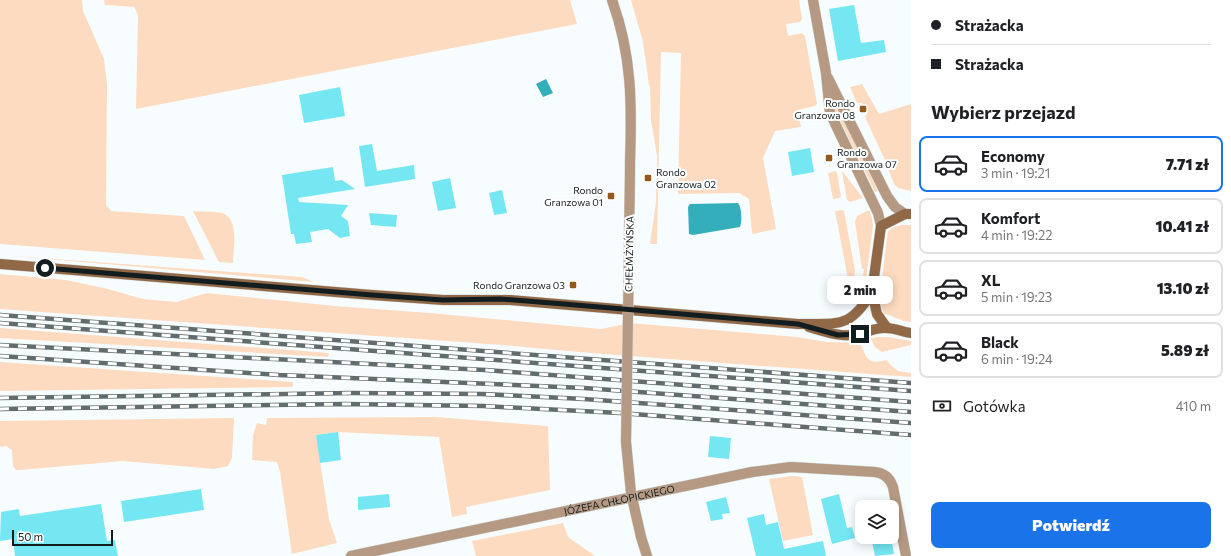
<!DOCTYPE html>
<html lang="pl">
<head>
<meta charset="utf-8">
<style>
	:root { --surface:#fff; --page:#f2f2f2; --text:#202124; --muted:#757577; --line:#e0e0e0; --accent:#1a73e8 }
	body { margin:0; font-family:Commissioner,sans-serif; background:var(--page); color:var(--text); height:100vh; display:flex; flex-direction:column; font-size:15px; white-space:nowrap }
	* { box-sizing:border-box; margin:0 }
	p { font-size:13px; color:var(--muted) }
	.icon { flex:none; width:22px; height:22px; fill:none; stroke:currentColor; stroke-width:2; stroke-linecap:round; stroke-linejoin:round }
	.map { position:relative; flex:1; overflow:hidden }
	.panel { display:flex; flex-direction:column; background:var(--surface); width:320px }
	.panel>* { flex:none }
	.guide { display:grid; align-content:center; height:88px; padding:0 20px; background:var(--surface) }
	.buttons { position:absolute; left:855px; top:500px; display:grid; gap:8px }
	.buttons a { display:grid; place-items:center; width:44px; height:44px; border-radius:8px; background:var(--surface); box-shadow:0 2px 10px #0003; font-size:20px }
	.scale { position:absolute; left:12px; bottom:10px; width:101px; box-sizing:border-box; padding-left:4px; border:2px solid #121d1f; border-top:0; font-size:11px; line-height:14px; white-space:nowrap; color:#121d1f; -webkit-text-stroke:3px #fff; paint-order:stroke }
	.end { position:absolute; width:18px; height:18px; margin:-9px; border:5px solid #121d1f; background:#fff; box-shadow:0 0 0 2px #fff }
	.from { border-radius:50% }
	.bubble { position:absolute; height:28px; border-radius:8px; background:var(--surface); box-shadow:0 2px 10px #0003; font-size:13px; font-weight:800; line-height:28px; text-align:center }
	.guide b { display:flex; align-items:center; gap:14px; height:38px; font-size:15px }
	.guide b+b { border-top:1px solid var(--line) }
	.guide i { width:10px; height:10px; background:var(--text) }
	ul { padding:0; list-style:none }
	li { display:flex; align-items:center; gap:12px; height:56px; margin:0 8px 6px; padding:0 12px; border:2px solid var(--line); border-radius:8px }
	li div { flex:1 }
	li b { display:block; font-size:15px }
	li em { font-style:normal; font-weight:800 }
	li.active { border-color:var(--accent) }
	li>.icon { width:36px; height:36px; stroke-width:1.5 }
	h2 { padding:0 20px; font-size:18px; line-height:48px }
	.pay { display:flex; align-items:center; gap:10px; height:44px; padding:0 20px; font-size:15px }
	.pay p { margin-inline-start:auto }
	.button { display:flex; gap:8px; margin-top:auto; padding:8px 20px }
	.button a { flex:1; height:46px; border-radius:8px; background:var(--accent); color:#fff; font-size:16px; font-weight:800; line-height:46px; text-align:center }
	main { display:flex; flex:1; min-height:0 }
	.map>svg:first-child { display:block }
	.green { fill:#fcdbc0 }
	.water { fill:#34aeba }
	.building { fill:#75e7f2 }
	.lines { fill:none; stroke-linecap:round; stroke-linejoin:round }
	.minor-casing { stroke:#d2d9da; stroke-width:11 }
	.tertiary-casing { stroke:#d2d9da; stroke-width:11 }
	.secondary-casing { stroke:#d2d9da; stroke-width:11 }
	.minor { stroke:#b59982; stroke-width:10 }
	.tertiary { stroke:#b59982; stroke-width:10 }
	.secondary { stroke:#926947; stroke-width:10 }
	.rail-casing { stroke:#626b6d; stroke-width:4.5 }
	.rail { stroke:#fff; stroke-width:3; stroke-dasharray:9; stroke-linecap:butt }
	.tertiary-bridge-casing { stroke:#d2d9da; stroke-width:11; stroke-linecap:butt }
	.tertiary-bridge { stroke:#b59982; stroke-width:10 }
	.route { stroke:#121d1f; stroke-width:5 }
	.poi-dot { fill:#95591b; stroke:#fff; stroke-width:1.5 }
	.labels { text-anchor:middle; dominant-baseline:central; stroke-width:4; stroke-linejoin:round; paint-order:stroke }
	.poi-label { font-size:10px; fill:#121d1f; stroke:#fff; text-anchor:end }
	.street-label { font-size:10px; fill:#121d1f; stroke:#fff }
</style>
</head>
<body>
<main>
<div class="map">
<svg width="911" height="556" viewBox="0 0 911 556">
	<rect width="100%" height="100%" fill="#f7fdfe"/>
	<!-- green -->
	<g class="green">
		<polygon points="0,0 82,0 83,11 104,59 107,84 106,205 111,211 184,216 205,260 0,244"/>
		<polygon points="104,0 570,0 577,24 136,109 138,15 134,7 107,5 105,5"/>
		<polygon points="631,0 799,0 802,19 800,22 786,24 788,36 802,33 805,36 817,104 815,106 798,110 801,127 775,131 763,158 776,229 753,234 752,233 749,199 739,193 678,194 681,53 661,52 657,244 650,244 656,202 657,156 651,121 650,86 649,85 643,42"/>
		<polygon points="862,84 879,114 911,104 911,191 898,188 894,184 885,160 865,117 867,114 862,103 857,103 850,87"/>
		<polygon points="836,107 839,109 878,191 875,192 835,110"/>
		<polygon points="836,171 837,173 841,196 840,198 833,199 828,173"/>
		<polygon points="842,172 843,172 863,198 850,202 847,200"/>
		<polygon points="842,210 844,211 855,270 852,300 835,211"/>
		<polygon points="869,210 872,218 873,226 864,294 859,303 864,269 862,269 855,222 857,216"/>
		<path d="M193,211C202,212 214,211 222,213C240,219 233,248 233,263L219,262Z"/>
		<path d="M902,225H911V322C901,322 894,315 884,314L880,303V295L888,231L894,227Z"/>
		<polygon points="0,255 302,277 314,282"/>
		<path d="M0,274L66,280L108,289L143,299L176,302L207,293L335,306L430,313L601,329L630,323L797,337L827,342L860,343C867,359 868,365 887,360C890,366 894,367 898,371L911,373V377C860,374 810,369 760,366C674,359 588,354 502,345L0,309Z"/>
		<polygon points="0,328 329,353 328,357 0,338"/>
		<polygon points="876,337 888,337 911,341 911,345 882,352 875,347 871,339"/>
		<polygon points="0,362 293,382 293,387 0,391"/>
		<polygon points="436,417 548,426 550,490 466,507 467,514 452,517 439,437 338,432 316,435 329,519 337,543 292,554 280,472 277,462 252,460 253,435 257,423 266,425 267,418"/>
		<polygon points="234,418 232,458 228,466 214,469 123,461 20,470 16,470 13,466 12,450 6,446 0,447 0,421"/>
		<polygon points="792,476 802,477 813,535 783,541 769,479"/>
		<polygon points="563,523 568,537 595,556 476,556 472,541"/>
	</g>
	<!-- water -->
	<g class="water">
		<polygon points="546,79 553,93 543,97 536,84"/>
		<path d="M738,203C742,208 742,222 740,227L693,235L689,234L688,207L690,204Z"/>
	</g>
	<!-- building -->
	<g class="building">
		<polygon points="854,5 861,43 884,40 886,52 838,61 829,9"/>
		<polygon points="340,87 345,116 304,123 299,95"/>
		<polygon points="372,144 377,171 414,165 415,179 365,187 359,146"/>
		<polygon points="810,148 814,172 792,176 788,152"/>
		<polygon points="333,167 335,181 342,180 355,189 298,198 299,202 348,205 341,216 348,221 350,236 340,238 328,229 310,232 312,242 296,244 294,234 291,234 282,175"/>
		<polygon points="450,178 456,208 438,211 432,182"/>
		<polygon points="502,190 507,213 494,215 489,193"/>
		<polygon points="369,213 397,215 396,227 371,225"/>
		<polygon points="338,432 341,460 320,463 316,435"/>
		<polygon points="710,436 731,438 729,459 708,457"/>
		<polygon points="201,489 204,510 124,522 121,501"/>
		<polygon points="389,494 390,507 358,510 358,497"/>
		<polygon points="839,494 847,528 852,527 855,538 832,544 821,499"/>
		<polygon points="726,497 730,513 722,514 723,519 711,521 706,502"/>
		<polygon points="101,504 107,541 115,540 118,556 15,556 13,539 0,541 1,512 19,509 20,516"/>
		<polygon points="764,514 766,525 778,522 784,549 823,541 826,556 756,556 747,518"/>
		<polygon points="871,537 891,537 894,554 875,556"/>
	</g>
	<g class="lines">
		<!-- minor casing -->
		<g class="minor-casing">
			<g id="minor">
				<path id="s1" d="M351,556L752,472L791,467L875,472C884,473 890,478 893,487L906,556"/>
			</g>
		</g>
		<!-- tertiary casing -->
		<g class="tertiary-casing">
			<g id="tertiary">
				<path d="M612,0C632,55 632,104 630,162C630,192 629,223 629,253"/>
				<polyline points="813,0 826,73 830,113 878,213 881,226"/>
				<polyline points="828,78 887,196 895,207 905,214"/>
				<polyline points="641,537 647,556"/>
			</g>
		</g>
		<!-- secondary casing -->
		<g class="secondary-casing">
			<g id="secondary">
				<path d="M0,264L372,295L443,300H510L798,324C838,323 849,330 872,292"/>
				<path d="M809,327C826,332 842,338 859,334C868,332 876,327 886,328C895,328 902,332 911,333"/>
				<polyline points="887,328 877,314 872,292 881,226 905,214 911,214"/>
			</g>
		</g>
		<!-- minor -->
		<use href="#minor" class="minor"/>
		<!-- tertiary -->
		<use href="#tertiary" class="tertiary"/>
		<!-- secondary -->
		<use href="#secondary" class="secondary"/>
		<!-- rail casing -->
		<g class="rail-casing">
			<g id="rail">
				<polyline points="0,315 911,383"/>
				<polyline points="0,323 911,391"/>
				<polyline points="0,345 485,370 911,402"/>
				<polyline points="0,356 279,375 584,388 911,412"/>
				<polyline points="0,398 351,393 482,394 584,399 911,423"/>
				<polyline points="0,409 345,404 483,406 620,413 911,435"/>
			</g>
		</g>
		<!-- rail -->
		<use href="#rail" class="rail"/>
		<!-- tertiary-bridge casing -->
		<g class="tertiary-bridge-casing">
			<polyline id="tertiary-bridge" points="629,253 626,442 631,493 641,537"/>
		</g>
		<!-- tertiary-bridge -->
		<use href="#tertiary-bridge" class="tertiary-bridge"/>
	</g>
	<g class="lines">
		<!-- route -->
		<polyline class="route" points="45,268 372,295 443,300 501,299 564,304 798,324 838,335 860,334"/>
	</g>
	<!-- markers -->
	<g class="poi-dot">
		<rect x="859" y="105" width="8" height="8" rx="2"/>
		<rect x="825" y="154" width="8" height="8" rx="2"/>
		<rect x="644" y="174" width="8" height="8" rx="2"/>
		<rect x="607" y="192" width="8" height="8" rx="2"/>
		<rect x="569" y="281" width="8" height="8" rx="2"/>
	</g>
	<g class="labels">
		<!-- poi labels -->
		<g class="poi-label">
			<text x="855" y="103">Rondo<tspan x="855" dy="12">Granzowa 08</tspan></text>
			<text x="837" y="152" text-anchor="start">Rondo<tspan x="837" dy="12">Granzowa 07</tspan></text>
			<text x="656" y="172" text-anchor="start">Rondo<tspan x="656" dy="12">Granzowa 02</tspan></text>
			<text x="603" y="190">Rondo<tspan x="603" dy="12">Granzowa 01</tspan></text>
			<text x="565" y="285">Rondo Granzowa 03</text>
		</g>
		<!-- street labels -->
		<g class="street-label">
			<text transform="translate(629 254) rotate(-89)">CHEŁMŻYŃSKA</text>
			<text stroke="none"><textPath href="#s1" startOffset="274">JÓZEFA CHŁOPICKIEGO</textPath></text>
		</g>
	</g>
</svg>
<div class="buttons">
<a><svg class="icon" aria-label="layers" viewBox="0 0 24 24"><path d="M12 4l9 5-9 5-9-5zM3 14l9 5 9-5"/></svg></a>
</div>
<div class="scale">50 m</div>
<i class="end from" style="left:45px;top:268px"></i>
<i class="end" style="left:860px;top:334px"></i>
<div class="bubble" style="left:827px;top:276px;width:66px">2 min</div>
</div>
<section class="panel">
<div class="guide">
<b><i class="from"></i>Strażacka</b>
<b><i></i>Strażacka</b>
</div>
<h2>Wybierz przejazd</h2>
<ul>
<li class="active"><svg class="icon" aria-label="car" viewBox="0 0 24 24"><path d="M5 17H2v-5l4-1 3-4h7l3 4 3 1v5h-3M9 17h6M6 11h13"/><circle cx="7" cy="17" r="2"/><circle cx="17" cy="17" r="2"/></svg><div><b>Economy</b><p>3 min · 19:21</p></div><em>7.71 zł</em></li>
<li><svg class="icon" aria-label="car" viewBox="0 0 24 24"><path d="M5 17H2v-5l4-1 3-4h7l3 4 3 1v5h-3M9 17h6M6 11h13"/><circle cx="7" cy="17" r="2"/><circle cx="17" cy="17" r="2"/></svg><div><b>Komfort</b><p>4 min · 19:22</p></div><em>10.41 zł</em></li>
<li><svg class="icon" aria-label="car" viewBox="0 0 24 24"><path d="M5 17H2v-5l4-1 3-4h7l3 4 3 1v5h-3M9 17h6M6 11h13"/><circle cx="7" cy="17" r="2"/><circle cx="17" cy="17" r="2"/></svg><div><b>XL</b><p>5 min · 19:23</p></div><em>13.10 zł</em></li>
<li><svg class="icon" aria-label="car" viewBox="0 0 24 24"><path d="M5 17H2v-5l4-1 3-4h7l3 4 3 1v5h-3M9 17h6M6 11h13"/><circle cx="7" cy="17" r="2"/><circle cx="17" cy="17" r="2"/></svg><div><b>Black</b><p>6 min · 19:24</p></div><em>5.89 zł</em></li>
</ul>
<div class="pay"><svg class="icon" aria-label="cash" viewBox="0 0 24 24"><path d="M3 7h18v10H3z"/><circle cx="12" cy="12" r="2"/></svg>Gotówka<p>410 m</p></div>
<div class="button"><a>Potwierdź</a></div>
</section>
</main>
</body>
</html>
